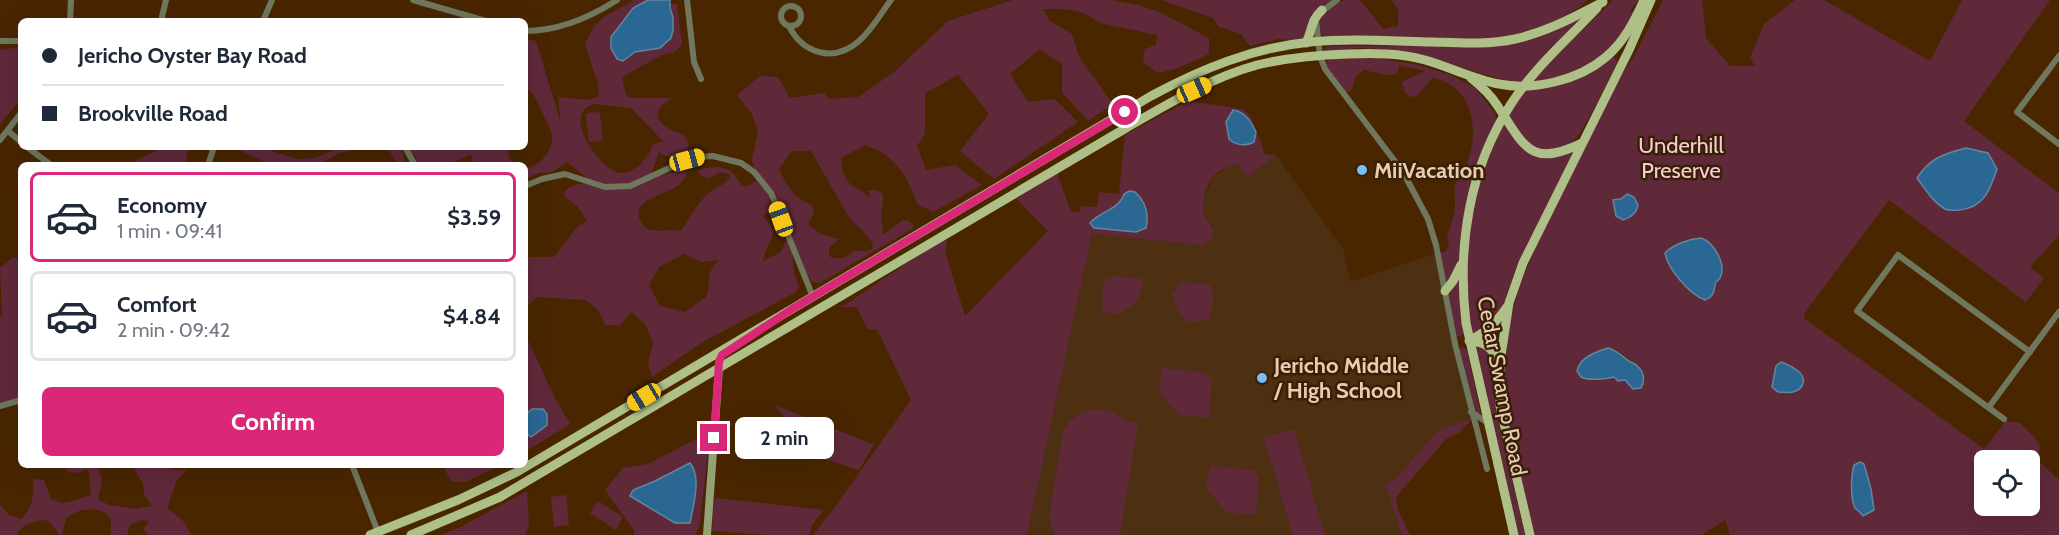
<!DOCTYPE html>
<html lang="en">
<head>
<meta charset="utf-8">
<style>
	:root { --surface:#fff; --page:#f6f6f7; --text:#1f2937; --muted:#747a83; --line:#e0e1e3; --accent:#db2777 }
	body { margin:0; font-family:Cabin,sans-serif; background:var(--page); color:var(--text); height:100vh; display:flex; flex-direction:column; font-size:22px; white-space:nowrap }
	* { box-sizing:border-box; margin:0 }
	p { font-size:20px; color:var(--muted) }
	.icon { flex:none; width:33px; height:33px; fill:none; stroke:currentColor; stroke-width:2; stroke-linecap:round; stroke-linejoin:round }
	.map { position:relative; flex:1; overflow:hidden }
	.details { position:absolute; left:18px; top:162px; width:510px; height:306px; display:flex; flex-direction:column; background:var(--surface); border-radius:9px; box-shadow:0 6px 24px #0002 }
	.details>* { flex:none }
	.guide { position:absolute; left:18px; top:18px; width:510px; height:132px; border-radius:9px; box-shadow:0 6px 24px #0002; display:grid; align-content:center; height:132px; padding:0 24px; background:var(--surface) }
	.buttons { position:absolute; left:1974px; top:450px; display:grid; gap:12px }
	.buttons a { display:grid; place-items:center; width:66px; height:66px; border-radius:9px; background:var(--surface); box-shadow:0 6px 24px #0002; font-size:30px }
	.end { position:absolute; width:27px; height:27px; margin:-14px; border:8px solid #db2777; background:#fff; box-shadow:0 0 0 3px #fff }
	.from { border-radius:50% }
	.bubble { position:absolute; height:42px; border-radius:9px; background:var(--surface); box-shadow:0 6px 24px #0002; font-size:20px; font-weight:800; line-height:42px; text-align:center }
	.car { position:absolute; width:18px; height:36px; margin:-18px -9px; border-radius:8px; box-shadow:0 0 4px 2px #0007; background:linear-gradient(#f5c518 24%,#345 0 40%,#f5c518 0 76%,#345 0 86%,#f5c518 0) }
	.guide b { display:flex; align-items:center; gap:21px; height:57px; font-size:22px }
	.guide b+b { border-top:2px solid var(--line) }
	.guide i { width:15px; height:15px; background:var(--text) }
	ul { padding:10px 0 0; list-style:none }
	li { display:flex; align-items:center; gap:18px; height:90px; margin:0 12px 9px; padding:0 12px; border:3px solid var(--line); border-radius:9px }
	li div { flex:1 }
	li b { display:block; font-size:22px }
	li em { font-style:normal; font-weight:800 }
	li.selected { border-color:var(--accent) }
	li>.icon { width:54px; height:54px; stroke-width:1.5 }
	.action { display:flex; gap:12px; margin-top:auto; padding:12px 24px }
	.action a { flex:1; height:69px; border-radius:9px; background:var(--accent); color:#fff; font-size:24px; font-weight:800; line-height:69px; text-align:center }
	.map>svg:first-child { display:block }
	.built { fill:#4d2f12 }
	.green { fill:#60293a; fill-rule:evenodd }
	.water { fill:#2a6893; stroke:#63869d; stroke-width:1.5 }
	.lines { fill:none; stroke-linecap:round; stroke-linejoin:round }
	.street { stroke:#6f785d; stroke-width:6 }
	.secondary { stroke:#93a175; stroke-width:8 }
	.primary { stroke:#aec087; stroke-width:9 }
	.route { stroke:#db2777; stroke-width:8 }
	.poi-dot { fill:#76c0f7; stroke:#391f05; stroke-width:2 }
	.labels { text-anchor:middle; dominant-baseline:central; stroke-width:5; stroke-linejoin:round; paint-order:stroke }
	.park-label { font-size:22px; fill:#f5cbd5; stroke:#391f05 }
	.poi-label { font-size:22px; font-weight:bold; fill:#e8cbb3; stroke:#391f05; text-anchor:start }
	.street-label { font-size:22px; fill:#e8cbb3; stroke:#391f05 }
</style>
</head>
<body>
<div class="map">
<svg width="2059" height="535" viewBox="0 0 2059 535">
	<rect width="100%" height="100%" fill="#492600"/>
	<!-- built -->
	<polygon class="built" points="1276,155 1343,249 1351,282 1437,253 1473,418 1438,430 1396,478 1385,484 1402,535 1027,535 1092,234 1202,245 1212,226 1205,216 1202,204 1213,177 1229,166 1238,164 1248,177"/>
	<!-- green -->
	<g class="green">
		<path d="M634,0H648C630,10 612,27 611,48L630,57C641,46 664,54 671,37C676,26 669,15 670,4H677L682,44L675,52L662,55L622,77L626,96L633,98H673C659,104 651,116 666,127C671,131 678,132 684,135L689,145C683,159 671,160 659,152L650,178L679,171L687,172C685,176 684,181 680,184C668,195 628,199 641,222C643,226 647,230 652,230C661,232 671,229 681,231C688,220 699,200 710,192C720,184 723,188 731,175L720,172L709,178L702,176L697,171C720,164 730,165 742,186L750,185L756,181L752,159L758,131L752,114L737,95L760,76L778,77L790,98L824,93L829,99L858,97L894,72L948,21L1013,0H1111L1139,5L1161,13L1209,38V54L1176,69L1158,73L1143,62L1145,49L1156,45L1157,35L1099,23C1083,8 1063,9 1043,9L1050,21L1072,34L1079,57L1113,104L1088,121L1062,92V64L1040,49L1010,74L1028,102L1055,99L1078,122L994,179L960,151L989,114L958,75L925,93V134L917,146L926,170L955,165L982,185L933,212L917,204C908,176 895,155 865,145L841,158L843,173L849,183L871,198L868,191L876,190L882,193C885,202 880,210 881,219C882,225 883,229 883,235L903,220L909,221L913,225L912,229L820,283L813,282L810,279L792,252L794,273L799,287L796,292L701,343L652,377L648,363L653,343L645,324L632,312L620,325H605L599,311L586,300L538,297L525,307V257H554L578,226L587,221L578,207L565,197L564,192L569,187L591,181L567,162L552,172L539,173L525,179V169C539,166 554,151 552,135C551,128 545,120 543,114C538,103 535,94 525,87V39L536,41L561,123L558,97L588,100L599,96L598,84L585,44L594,26L605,16ZM594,104L631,108L663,141C662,142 656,143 654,144C651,146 651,149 650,152C643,162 634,173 621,173C603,174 558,113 594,104ZM792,151H811L850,219L865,233L873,244L872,249L868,251H853C847,258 837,261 829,256V248L839,239L820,234L808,224C821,203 808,206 795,195C788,187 783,178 779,169ZM769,197L779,207L787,239L781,252L763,261C767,237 783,237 763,216L770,211ZM684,254L701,262L719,260C704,275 712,281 706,297L685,312L660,306L649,285L659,267Z"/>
		<polygon points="1161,0 1332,0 1316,11 1304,38 1291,40 1278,39 1250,46 1241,34 1219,27 1213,18"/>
		<path d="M1344,0H1360L1383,29L1398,26V9L1391,0H1588C1539,42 1475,41 1414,39C1385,38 1356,37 1327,37C1300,26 1334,6 1344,0Z"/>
		<path d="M1613,0H1639L1630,11L1635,13C1629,22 1623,32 1616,41C1597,65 1565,76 1536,82L1535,79L1545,67Z"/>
		<path d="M1663,0H1702L1706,38L1730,66H1755L1750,58L1764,24L1795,0H1824L1930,61L1962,0H2050L1964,121L2059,193V235L2030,267L2044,278L2026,302L1889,200L1804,314L1805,319L1984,449L2006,421L2020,423L2035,438L2040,446L2038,460L2059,480V535H1730L1725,520L1702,535H1534C1522,485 1503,431 1503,379C1503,312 1530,258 1559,199C1578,160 1598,120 1617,81L1635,55ZM1616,350C1630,361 1648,367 1641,388L1633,389C1619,374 1613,379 1594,378L1586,358L1599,351ZM1984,460H2030V506H1984Z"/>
		<path d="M1582,17L1523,83C1478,77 1439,55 1393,50C1382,49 1371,48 1360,48C1349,48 1334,54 1324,48L1329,46H1494Z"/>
		<polygon points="21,47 21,99 0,124 0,50"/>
		<polygon points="1612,56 1618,61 1597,103 1580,133 1570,145 1557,151 1542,151 1530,146 1507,116 1527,89 1555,85"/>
		<path d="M1371,57L1419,65L1453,76L1475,88L1495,113L1497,124L1480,164L1463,256L1445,290L1438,253L1446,251L1449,243L1447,235C1452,224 1456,211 1455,199C1455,194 1453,190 1455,185C1457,179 1462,175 1465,169C1480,136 1476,86 1433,78L1416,96L1410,97L1404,91L1402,82L1425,71L1398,65L1399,69L1396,74L1387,75L1364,70L1356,76L1351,91L1346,92L1328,70L1326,64L1329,59Z"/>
		<path d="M1188,101L1243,109L1251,117L1265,154L1276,155L1248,177L1238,164C1230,166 1218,170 1213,177C1206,186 1201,204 1204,214C1207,222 1215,227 1212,236C1211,241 1206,243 1202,245L1092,234L1027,535H813L835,507L911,400L877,329L868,330L857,307H842L947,236L946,255L965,316L1048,231L1015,197L1057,173L1071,212H1080L1081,206L1097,207L1099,192L1119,194L1125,135ZM1122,199L1136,232L1100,229L1090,223C1099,212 1113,210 1122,199Z"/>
		<polygon points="598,112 600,114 603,139 601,141 589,142 586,115 589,113"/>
		<path d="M1504,123C1521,150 1541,169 1573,150L1574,151L1516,268L1504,303L1498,315L1486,327L1471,335C1462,253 1468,198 1504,123Z"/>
		<polygon points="163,147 189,147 185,164 188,165 134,165 137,160"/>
		<polygon points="225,147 267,147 272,151 298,159 315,158 341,147 401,147 406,165 398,165 391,154 390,148 376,149 370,147 339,153 319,165 271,165 235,148"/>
		<polygon points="409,147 509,147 508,156 515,165 473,165 471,155 446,165 420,165"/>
		<polygon points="14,257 21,261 21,401 0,409 0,316 2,316 0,268"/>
		<path d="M1114,276L1143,279C1141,301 1135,306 1115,315L1101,310L1104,281Z"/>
		<polygon points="1459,279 1464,334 1459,337 1456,335 1447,293"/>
		<polygon points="1181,282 1210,285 1214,298 1209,320 1189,322 1179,314 1172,296"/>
		<polygon points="525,334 555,398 570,424 525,452 525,432 531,437 532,409 525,415"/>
		<polygon points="1479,343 1494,358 1495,408 1525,535 1519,535 1513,520 1475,345"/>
		<polygon points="1463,347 1467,350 1481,415 1474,412 1459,351 1459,349"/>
		<polygon points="1162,368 1205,373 1212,380 1209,418 1179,415 1159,391"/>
		<polygon points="775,405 867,442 874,444 859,470 796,450 789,423"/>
		<path d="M1100,409C1115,411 1123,421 1138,424L1120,535H1054L1049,517L1063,432C1070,417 1083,410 1100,409Z"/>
		<polygon points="1473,418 1460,432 1446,439 1396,497 1398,510 1410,535 1402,535 1385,484 1396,478 1438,430"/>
		<polygon points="1294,429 1325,535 1293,535 1264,438"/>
		<path d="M710,432L700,522L696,535H634V530L605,490L623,468L648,464ZM675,470V523L659,512L655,481Z"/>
		<path d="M66,465H98L102,480L98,499L109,505L136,509L152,506L144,494L143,484L132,465H158L176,470L187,469L176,482L167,508L184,522L191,535H148L145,531L144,528L149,521L140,520L130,525L127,535H111V520L106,513C92,506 78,509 66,518L62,535H59L51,523L46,520C35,521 21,524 17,535H0V504L9,515L21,519C33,508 34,495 33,479L44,480L51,499L61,503L68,502L91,495L89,472L86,469C79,472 76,475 67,471Z"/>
		<polygon points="442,465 502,465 465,482 452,482"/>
		<polygon points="1210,466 1253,470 1259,477 1256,515 1226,512 1206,488"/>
		<polygon points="527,491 529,525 525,535 440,535 459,528"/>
		<polygon points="566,495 569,525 554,527 551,497"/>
		<polygon points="717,498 824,510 812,525 810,535 766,535 712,531 714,501"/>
		<polygon points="598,501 623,517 616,530 590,513"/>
	</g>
	<!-- water -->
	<g class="water">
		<polygon points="648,0 670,0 670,8 673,17 673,30 671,38 660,48 635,52 623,61 617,59 611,48 611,37 633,8"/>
		<path d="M1233,110C1246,112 1251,122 1256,132L1254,142C1246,147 1235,145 1229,139L1226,122Z"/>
		<path d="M1966,148L1988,153L1997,169C1990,190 1984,208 1959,210C1954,210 1950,211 1945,209C1933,202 1925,189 1917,178C1930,158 1943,154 1966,148Z"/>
		<path d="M1129,191L1135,192C1145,201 1149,214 1146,228L1136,232L1094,228L1090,223C1100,211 1119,210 1124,194Z"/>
		<path d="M1627,194L1634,197L1638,205C1636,214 1631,217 1623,220L1616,216L1613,200L1621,199Z"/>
		<path d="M1701,238C1714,242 1727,265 1720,278C1716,285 1716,278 1715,286C1713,294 1713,297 1705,300C1689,294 1668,269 1665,253C1674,244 1689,239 1701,238Z"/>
		<path d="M1608,348C1617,350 1621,356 1629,361C1640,366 1648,375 1641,388L1633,389L1625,380L1618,381L1614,377C1607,379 1588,381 1581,377L1577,371C1580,357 1596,352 1608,348Z"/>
		<path d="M1781,362C1789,365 1809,373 1802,386C1800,389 1797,391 1793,392C1789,393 1783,392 1778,392L1772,387L1776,366Z"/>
		<polygon points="532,409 543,409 547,414 547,425 531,437 525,432 525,415"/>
		<path d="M1860,462L1864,464L1871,489L1874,510L1863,516C1862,514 1856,509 1855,508C1850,498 1851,476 1854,465Z"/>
		<path d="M690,463C702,477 693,506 690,523H675L630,496L633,490L655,481Z"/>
	</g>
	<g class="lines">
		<!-- street -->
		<g class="street">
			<polyline points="413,0 486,21"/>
			<polyline points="687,0 694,62 701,79"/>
			<circle cx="791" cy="16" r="10"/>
			<polyline points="1321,12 1337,0"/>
			<polyline points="70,21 71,0"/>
			<polyline points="161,21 166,0"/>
			<polyline points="263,21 272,0"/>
			<polyline points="1316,21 1320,56 1325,69 1403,172 1428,219 1436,245 1455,344 1487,469"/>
			<path d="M789,26C803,54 834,63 859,41C872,30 881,13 891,0"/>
			<path d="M525,31C559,31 589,18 617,0"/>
			<polyline points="0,41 21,41"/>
			<polyline points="2059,56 2017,112 2059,144"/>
			<polyline points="8,131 21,142"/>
			<polyline points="0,140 21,113"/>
			<polyline points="27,147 51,165"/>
			<polyline points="405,147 415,165"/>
			<polyline points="208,165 214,147"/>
			<polyline points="525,186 542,179 565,174 605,187 630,186 687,160 700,157 713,156 741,163 754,172 771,193 813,297"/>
			<polyline points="0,406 21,400"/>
			<polyline points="1989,407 2059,312"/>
			<polyline points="1471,412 1488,423"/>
			<polyline points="2004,419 1857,311 1898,255 2030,352"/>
			<polyline points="352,465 378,532"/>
		</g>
		<!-- secondary -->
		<polyline class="secondary" points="707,535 719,368"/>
		<!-- primary -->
		<g class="primary">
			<path d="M1306,43C1313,29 1310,21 1322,10"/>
			<path d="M1471,78C1481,86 1490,94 1497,105C1524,145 1529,169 1582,143"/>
			<polyline points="1445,291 1453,281 1461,265"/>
			<path d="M1469,341C1486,332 1496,323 1507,307"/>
			<path d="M1470,341C1487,342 1491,348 1500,362"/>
			<path d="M370,535L458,500L517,472L1151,96C1201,69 1252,48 1310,42C1351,38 1392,41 1433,42C1460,43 1488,45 1515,39C1547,32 1574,17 1603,2"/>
			<path d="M411,535L500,497L1126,128C1168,104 1210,78 1257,65C1286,58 1318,55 1348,54C1374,53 1400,53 1425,60C1450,67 1473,79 1499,84C1534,91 1579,80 1606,57C1624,42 1635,20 1644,0"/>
			<path d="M1514,535L1466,323C1457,246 1469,169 1511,104C1534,68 1568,39 1597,8"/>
			<polyline points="1530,535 1500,406 1500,362 1509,303 1523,263 1629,50 1651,0"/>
		</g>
	</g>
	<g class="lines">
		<!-- route -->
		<polyline class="route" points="714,438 719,362 722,355 792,309 1125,112"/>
	</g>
	<!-- markers -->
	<g class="poi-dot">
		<circle cx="1362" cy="170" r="6"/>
		<circle cx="1262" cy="378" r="6"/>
	</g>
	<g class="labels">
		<!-- park labels -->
		<g class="park-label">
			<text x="1681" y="145">Underhill<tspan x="1681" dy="25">Preserve</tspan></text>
		</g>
		<!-- poi labels -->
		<g class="poi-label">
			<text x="1374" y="170">MiiVacation</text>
			<text x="1274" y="365">Jericho Middle<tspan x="1274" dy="25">/ High School</tspan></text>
		</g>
		<!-- street labels -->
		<g class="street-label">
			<text transform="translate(1502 386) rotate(79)">Cedar Swamp Road</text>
		</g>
	</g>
</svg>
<div class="buttons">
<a><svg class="icon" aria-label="locate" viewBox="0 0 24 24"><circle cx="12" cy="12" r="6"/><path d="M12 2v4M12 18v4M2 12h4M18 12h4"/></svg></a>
</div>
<i class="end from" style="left:1125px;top:112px"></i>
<i class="end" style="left:714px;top:438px"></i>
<div class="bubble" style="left:735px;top:417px;width:99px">2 min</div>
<i class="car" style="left:1194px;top:90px;rotate:66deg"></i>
<i class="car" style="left:687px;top:160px;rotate:75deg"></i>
<i class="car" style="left:781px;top:219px;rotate:340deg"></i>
<i class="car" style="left:644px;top:397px;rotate:239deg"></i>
<div class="guide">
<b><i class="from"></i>Jericho Oyster Bay Road</b>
<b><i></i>Brookville Road</b>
</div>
<section class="details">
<ul>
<li class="selected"><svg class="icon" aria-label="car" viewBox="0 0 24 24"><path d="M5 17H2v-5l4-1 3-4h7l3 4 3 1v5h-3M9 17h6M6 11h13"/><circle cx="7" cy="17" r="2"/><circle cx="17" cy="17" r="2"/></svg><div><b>Economy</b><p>1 min · 09:41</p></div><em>$3.59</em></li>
<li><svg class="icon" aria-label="car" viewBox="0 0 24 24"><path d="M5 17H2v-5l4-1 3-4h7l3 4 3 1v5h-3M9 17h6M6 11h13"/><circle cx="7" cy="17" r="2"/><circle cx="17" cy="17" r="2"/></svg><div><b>Comfort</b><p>2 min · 09:42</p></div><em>$4.84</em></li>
</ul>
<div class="action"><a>Confirm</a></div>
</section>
</div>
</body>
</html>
